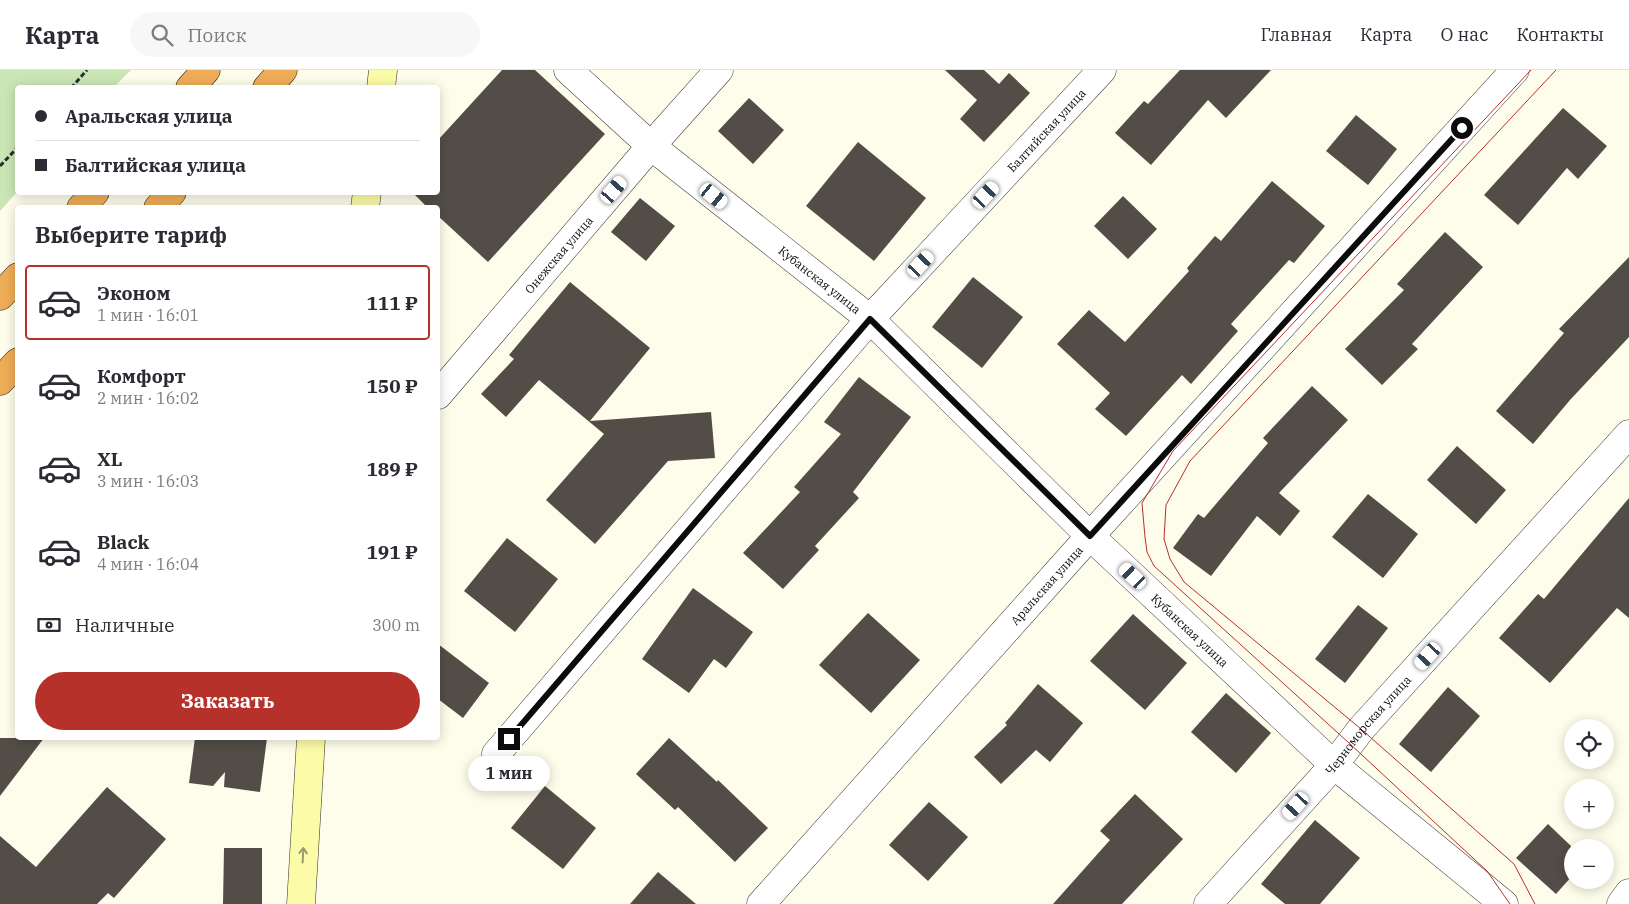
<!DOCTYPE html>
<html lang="ru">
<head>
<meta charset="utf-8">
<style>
	:root { --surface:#fff; --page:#f7f7f7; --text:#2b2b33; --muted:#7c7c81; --line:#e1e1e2; --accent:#b53129 }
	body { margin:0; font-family:"IBM Plex Serif",serif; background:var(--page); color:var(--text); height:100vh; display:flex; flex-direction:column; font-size:19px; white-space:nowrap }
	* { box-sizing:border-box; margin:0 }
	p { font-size:16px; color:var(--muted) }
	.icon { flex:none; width:28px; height:28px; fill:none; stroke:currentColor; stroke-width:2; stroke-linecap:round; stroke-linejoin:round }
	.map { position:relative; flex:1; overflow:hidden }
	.panel { position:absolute; left:15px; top:135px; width:425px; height:535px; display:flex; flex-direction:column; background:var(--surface); border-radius:5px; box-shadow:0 2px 12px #0003 }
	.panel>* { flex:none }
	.guide { position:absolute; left:15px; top:15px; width:425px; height:110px; border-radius:5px; box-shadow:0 2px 12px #0003; display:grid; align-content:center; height:110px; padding:0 20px; background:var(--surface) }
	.fabs { position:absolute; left:1564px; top:649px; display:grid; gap:10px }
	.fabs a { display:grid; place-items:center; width:50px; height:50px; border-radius:50%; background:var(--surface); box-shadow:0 2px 12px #0003; font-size:25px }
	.end { position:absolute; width:22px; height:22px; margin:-11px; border:6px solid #0b0b0b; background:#fff; box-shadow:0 0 0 2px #fff }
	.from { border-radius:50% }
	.bubble { position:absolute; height:35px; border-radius:18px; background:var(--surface); box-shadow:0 2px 12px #0003; font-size:16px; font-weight:800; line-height:35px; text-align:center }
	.car { position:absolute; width:15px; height:30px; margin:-15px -8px; border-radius:6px; box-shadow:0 0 4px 1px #0007; background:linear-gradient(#fff 24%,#345 0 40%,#fff 0 76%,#345 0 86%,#fff 0) }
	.guide b { display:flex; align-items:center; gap:18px; height:48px; font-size:19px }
	.guide b+b { border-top:1px solid var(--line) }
	.guide i { width:12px; height:12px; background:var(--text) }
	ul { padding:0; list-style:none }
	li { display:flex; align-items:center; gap:15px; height:75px; margin:0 10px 8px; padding:0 10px; border:2px solid transparent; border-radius:5px }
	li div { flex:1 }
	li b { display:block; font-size:19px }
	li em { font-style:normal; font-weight:800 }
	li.current { border-color:var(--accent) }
	li>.icon { width:45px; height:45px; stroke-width:1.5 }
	h2 { padding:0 20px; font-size:22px; line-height:60px }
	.pay { display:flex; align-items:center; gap:12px; height:55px; padding:0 20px; font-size:19px }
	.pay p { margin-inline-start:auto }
	.primary-button { display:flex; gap:10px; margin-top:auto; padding:10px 20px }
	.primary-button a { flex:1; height:58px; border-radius:30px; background:var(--accent); color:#fff; font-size:20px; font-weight:800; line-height:58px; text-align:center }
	header { display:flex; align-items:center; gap:30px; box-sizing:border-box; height:70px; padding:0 25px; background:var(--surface); border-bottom:1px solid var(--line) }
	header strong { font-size:24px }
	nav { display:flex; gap:28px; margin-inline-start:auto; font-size:18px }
	.search { width:350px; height:45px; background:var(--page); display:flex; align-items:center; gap:12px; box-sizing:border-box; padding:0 18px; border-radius:28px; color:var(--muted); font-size:19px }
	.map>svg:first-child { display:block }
	.green { fill:#cae6b5 }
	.building { fill:#534d48 }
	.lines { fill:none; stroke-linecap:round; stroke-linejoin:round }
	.street-casing { stroke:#3e3e3e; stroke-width:29 }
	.secondary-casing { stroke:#2d2d2d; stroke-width:29 }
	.highway-casing { stroke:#1c1c1c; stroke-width:29 }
	.path { stroke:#2d2d2d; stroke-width:3; stroke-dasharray:5 2.5; stroke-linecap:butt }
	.street { stroke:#fff; stroke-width:28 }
	.secondary { stroke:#fcfba7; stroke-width:28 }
	.highway { stroke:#efac57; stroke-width:28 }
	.tram { stroke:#b53129; stroke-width:1 }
	.oneway { stroke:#9c9b69 }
	.route { stroke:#0b0b0b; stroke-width:6 }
	.labels { text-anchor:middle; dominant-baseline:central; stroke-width:5; stroke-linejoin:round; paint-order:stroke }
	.street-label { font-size:12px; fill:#0b0b0b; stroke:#fff }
</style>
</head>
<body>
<header>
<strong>Карта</strong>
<div class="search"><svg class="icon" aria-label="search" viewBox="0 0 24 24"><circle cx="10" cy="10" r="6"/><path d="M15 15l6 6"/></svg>Поиск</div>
<nav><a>Главная</a><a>Карта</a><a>О нас</a><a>Контакты</a></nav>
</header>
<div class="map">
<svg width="1629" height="834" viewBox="0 0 1629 834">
	<rect width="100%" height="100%" fill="#fefcea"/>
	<!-- green -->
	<polygon class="green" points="0,0 131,0 114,17 18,18 17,122 0,141"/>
	<!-- building -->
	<g class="building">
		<polygon points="502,0 535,0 605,64 488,192 438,146 438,138 428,138 412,122 438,122 438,70"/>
		<polygon points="945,0 984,0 999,14 1009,3 1030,23 984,72 960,49 977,30"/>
		<polygon points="1180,0 1271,0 1226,48 1208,30 1151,95 1115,63 1144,31 1148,34"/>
		<polygon points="749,28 784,60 753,94 718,61"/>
		<polygon points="1563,38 1607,76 1578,109 1567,98 1518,155 1484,125"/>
		<polygon points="1356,45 1397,79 1368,115 1326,81"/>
		<polygon points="858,72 926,128 874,191 806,136"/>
		<polygon points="1272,111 1325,156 1294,193 1289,190 1231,254 1238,261 1191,314 1182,305 1126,366 1095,339 1110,323 1057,274 1089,240 1125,272 1189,201 1187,198 1215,166 1221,171"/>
		<polygon points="1123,126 1157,159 1128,189 1094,156"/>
		<polygon points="640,128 675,156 646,191 611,162"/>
		<polygon points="1445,162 1483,197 1412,274 1418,279 1382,315 1345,279 1404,220 1397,214"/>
		<polygon points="1629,187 1629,267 1570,330 1533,374 1496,341 1564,263 1559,259"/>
		<polygon points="973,207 1023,247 982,298 932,257"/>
		<polygon points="570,212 650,278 590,351 711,342 715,388 668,391 595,474 546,430 604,364 539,310 506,347 481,324 514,289 509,285"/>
		<polygon points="859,307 911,347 853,422 859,428 815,476 819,480 783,519 743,483 800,422 794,417 841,364 824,352"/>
		<polygon points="1312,316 1348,350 1279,423 1300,441 1280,466 1257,446 1211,506 1173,478 1198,444 1204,448 1268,373 1263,368"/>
		<polygon points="1457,376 1506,420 1476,454 1427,410"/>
		<polygon points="1368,424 1418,464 1383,508 1332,467"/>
		<polygon points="1629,428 1629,548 1617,538 1550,613 1499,568 1538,524 1544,529"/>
		<polygon points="507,468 558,509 515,562 464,521"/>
		<polygon points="693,518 753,562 726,598 714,589 689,623 642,589"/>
		<polygon points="1358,535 1388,558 1345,613 1315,589"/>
		<polygon points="868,543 920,590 871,643 819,595"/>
		<polygon points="1133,544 1187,593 1145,640 1090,591"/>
		<polygon points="438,574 489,613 463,648 438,629"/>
		<polygon points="1038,614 1083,653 1050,692 1036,680 1001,714 974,687 1007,655 1005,653"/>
		<polygon points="1448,617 1480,646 1431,702 1399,674"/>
		<polygon points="1226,623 1271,663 1236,703 1191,662"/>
		<polygon points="0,668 44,668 0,726"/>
		<polygon points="195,668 267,668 260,722 224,717 225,702 213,716 189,713"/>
		<polygon points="669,668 717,712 718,710 768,758 735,792 678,737 675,740 636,704"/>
		<polygon points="545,716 596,758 563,799 511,758"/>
		<polygon points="107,717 166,769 114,828 108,823 97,834 0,834 0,766 36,797"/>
		<polygon points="1135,724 1183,769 1122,834 1053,834 1110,770 1100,761"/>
		<polygon points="929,732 968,767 928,811 889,775"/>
		<polygon points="1315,750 1360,788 1320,834 1285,834 1261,814"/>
		<polygon points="1548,754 1572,777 1572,806 1556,824 1516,788"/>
		<polygon points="224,778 262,778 262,834 223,834"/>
		<polygon points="658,802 696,834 630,834"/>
	</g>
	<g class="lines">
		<!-- street casing -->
		<g class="street-casing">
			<g id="street">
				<path id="s1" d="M568,0L651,76L870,249L1090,466L1334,695L1504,834"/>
				<path id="s2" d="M438,325L651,76L719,0"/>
				<path id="s3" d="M496,684L870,249L1102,0"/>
				<path id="s4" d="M761,834L1090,466L1515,0"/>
				<path id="s5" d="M1208,834L1334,695L1361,659L1629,364"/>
				<polyline points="1621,834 1629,823"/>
			</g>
		</g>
		<!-- secondary casing -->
		<g class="secondary-casing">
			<g id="secondary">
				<polyline points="381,18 383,0"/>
				<polyline points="365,138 367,122"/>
				<polyline points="301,834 311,668"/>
			</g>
		</g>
		<!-- highway casing -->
		<g class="highway-casing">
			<g id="highway">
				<polyline points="190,18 206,0"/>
				<polyline points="267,18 283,0"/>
				<polyline points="81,138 95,122"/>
				<polyline points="158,138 172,122"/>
				<polyline points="0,226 18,207"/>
				<polyline points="0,311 18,292"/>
			</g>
		</g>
		<!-- path -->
		<g class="path">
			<polyline points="71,18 87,0"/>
			<polyline points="0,96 18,77"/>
		</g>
		<!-- street -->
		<use href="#street" class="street"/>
		<!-- secondary -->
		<use href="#secondary" class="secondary"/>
		<!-- highway -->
		<use href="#highway" class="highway"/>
		<!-- tram -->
		<g class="tram">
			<polyline points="1510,834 1487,801 1349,673 1154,496 1147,482 1145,467 1142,433 1173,381 1531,0"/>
			<polyline points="1535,834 1514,794 1361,659 1184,512 1170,489 1164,469 1166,435 1190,391 1556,0"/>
		</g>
	</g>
	<!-- one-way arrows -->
	<defs><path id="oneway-shaft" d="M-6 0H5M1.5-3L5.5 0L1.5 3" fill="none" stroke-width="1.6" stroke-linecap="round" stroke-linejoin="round" transform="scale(1.25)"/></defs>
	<use class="oneway" href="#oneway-shaft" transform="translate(303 785) rotate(-87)"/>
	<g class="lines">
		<!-- route -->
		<polyline class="route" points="509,669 870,249 1090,466 1462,58"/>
	</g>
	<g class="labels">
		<!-- street labels -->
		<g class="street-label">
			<text stroke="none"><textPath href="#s3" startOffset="832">Балтийская улица</textPath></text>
			<text stroke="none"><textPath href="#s2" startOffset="185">Онежская улица</textPath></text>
			<text stroke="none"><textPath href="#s1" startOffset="328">Кубанская улица</textPath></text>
			<text stroke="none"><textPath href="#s4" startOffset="428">Аральская улица</textPath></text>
			<text stroke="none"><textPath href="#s1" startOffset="838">Кубанская улица</textPath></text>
			<text stroke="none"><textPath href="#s5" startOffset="240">Черноморская улица</textPath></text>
		</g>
	</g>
</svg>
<div class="fabs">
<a><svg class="icon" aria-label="locate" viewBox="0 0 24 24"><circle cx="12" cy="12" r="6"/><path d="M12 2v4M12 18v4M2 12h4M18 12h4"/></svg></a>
<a>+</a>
<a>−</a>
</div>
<i class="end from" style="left:1462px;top:58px"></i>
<i class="end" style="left:509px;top:669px"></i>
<div class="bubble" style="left:468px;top:686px;width:82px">1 мин</div>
<i class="car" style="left:614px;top:120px;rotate:41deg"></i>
<i class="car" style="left:986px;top:125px;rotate:43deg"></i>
<i class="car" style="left:714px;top:126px;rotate:129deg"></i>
<i class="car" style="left:921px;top:194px;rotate:43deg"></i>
<i class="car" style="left:1133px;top:506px;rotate:313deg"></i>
<i class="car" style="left:1428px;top:586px;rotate:222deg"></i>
<i class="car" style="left:1296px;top:736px;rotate:222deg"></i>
<div class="guide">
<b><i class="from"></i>Аральская улица</b>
<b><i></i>Балтийская улица</b>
</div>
<section class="panel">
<h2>Выберите тариф</h2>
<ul>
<li class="current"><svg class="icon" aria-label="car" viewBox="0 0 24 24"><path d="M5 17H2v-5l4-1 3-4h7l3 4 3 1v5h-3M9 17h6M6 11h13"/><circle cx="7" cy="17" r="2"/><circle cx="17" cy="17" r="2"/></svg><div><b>Эконом</b><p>1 мин · 16:01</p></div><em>111 ₽</em></li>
<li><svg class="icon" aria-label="car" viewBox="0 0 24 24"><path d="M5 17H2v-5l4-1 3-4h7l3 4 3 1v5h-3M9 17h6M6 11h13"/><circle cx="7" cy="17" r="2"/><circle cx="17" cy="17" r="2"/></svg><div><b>Комфорт</b><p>2 мин · 16:02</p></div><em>150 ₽</em></li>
<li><svg class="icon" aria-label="car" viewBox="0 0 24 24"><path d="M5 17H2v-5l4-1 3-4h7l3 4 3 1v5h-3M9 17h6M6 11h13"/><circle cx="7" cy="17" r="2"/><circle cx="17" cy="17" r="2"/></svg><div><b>XL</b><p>3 мин · 16:03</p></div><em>189 ₽</em></li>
<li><svg class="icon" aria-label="car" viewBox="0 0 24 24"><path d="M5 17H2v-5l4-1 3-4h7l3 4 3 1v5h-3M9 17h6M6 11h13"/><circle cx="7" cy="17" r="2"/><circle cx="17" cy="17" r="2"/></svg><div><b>Black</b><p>4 мин · 16:04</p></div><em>191 ₽</em></li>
</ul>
<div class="pay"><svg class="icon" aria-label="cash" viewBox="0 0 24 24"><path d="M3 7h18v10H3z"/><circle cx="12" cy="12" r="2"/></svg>Наличные<p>300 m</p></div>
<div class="primary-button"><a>Заказать</a></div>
</section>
</div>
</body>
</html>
